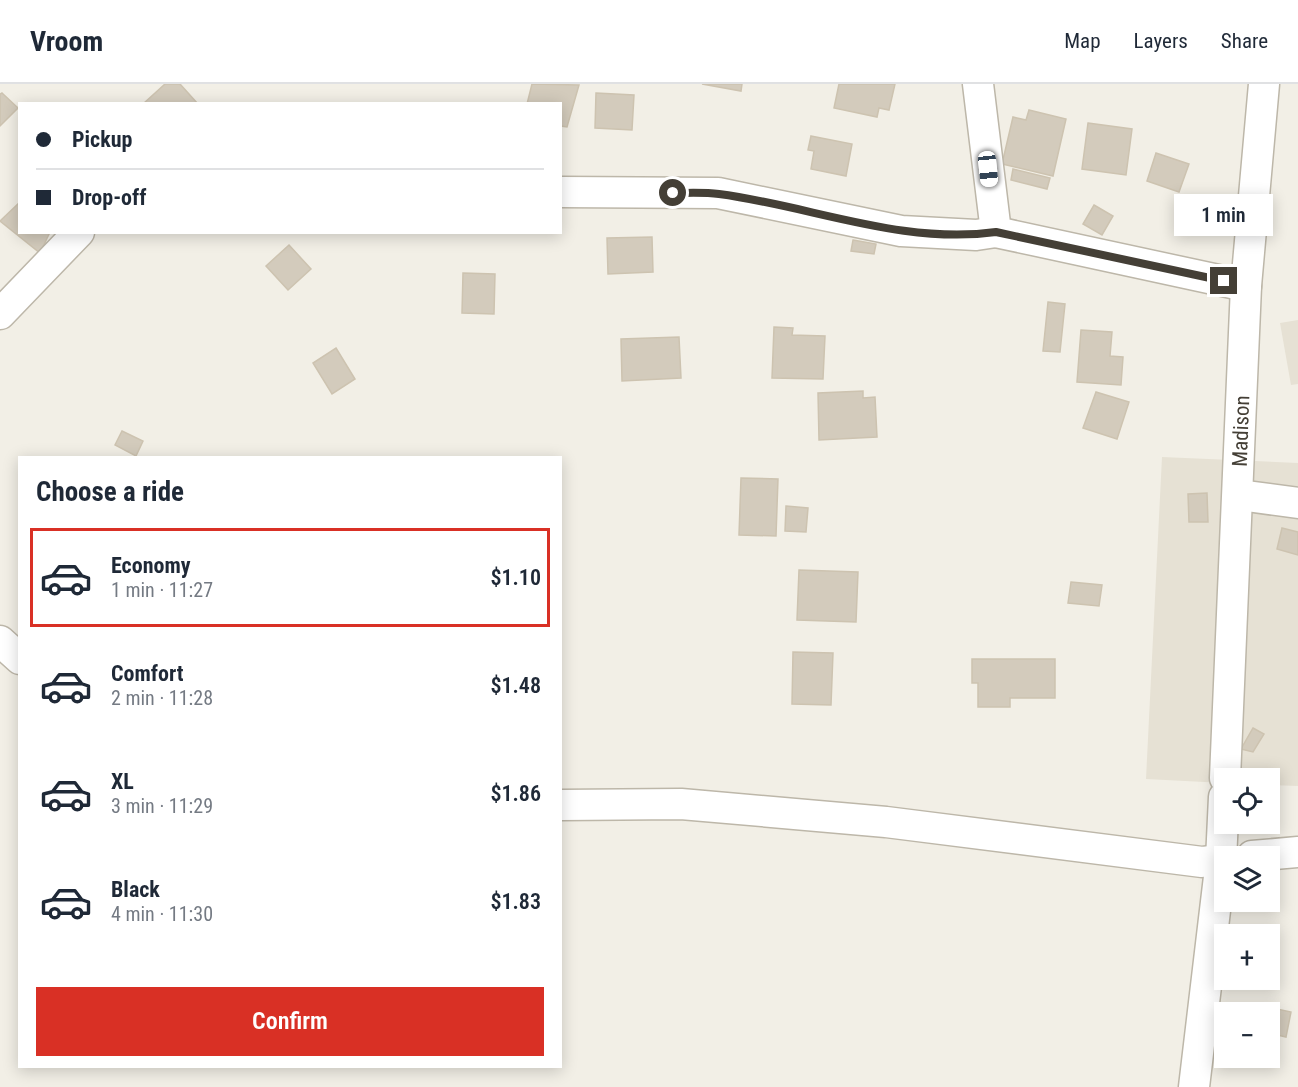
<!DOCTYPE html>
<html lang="en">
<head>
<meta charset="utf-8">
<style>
	:root { --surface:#fff; --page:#f2f2f3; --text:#1f2937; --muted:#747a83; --line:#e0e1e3; --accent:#d93025 }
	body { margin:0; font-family:"Roboto Condensed",sans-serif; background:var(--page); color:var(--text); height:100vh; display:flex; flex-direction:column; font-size:22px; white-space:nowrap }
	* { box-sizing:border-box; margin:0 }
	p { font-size:20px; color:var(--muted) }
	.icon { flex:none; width:33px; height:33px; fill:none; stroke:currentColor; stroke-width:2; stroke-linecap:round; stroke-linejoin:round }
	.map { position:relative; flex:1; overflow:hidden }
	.drawer { position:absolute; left:18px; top:372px; width:544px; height:612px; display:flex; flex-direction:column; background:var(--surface); border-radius:0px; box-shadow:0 3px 15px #0003 }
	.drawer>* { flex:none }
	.hud { position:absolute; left:18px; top:18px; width:544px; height:132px; border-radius:0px; box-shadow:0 3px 15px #0003; display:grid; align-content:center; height:132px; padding:0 18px; background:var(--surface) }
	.buttons { position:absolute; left:1214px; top:684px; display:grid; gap:12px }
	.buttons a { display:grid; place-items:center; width:66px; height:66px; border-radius:0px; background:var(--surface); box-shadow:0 3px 15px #0003; font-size:30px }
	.end { position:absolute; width:27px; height:27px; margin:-14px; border:8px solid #443f36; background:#fff; box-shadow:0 0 0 3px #fff }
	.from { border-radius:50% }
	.bubble { position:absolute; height:42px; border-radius:0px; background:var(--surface); box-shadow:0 3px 15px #0003; font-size:20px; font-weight:600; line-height:42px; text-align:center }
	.car { position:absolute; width:18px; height:36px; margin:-18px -9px; border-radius:8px; box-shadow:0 0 4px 2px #0007; background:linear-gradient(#fff 24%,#345 0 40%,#fff 0 76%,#345 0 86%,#fff 0) }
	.hud b { display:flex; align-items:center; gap:21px; height:57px; font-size:22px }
	.hud b+b { border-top:2px solid var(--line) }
	.hud i { width:15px; height:15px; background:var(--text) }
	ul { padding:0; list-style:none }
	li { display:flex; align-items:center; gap:18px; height:99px; margin:0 12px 9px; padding:0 6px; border:3px solid transparent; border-radius:0px }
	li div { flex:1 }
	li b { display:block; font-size:22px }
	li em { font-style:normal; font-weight:600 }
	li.current { border-color:var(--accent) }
	li>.icon { width:54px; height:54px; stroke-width:1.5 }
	h2 { padding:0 18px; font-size:27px; line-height:72px }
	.cta { display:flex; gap:12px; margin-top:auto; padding:12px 18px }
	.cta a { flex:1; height:69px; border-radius:0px; background:var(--accent); color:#fff; font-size:24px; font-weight:600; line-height:69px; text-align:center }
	header { display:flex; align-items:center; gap:36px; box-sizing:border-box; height:84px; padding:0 30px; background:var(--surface); border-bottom:2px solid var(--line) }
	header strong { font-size:28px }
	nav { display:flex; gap:33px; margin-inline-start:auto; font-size:21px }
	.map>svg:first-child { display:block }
	.residential { fill:#e6e1d4 }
	.building { fill:#d3cbbc; stroke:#cdc3b0; stroke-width:1.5 }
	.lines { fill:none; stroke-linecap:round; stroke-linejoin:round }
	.minor-casing { stroke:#bdb7a9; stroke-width:33 }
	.minor { stroke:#fff; stroke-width:30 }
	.route { stroke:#443f36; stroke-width:8 }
	.labels { text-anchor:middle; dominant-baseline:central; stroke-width:4.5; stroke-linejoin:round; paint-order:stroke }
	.street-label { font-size:21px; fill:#443f36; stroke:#fff }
</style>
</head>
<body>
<header>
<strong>Vroom</strong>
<nav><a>Map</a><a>Layers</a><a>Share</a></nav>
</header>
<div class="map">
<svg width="1298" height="1003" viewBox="0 0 1298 1003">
	<rect width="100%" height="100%" fill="#f2efe6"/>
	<!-- residential -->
	<g class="residential">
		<polygon points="1298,236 1298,300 1291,301 1280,239"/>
		<polygon points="1162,373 1298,379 1298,702 1269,701 1269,694 1224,694 1224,699 1146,695"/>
	</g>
	<!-- building -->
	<g class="building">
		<polygon points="165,0 180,0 198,20 143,20"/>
		<polygon points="532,0 579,1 567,43 561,42 561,20 527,20"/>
		<polygon points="702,0 742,0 741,7"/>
		<polygon points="839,0 895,0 889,26 879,24 877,33 834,24"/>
		<polygon points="2,9 18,24 0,42 0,10"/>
		<polygon points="596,9 634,11 632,46 595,44"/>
		<polygon points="1029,26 1066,35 1053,92 1002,80 1013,33 1026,36"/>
		<polygon points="1088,39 1132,45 1126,91 1082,85"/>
		<polygon points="811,52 852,60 846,92 811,85 814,67 808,66"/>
		<polygon points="1156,69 1189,80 1179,108 1147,97"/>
		<polygon points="1013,85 1050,94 1047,105 1011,96"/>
		<polygon points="20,118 20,148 50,148 40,169 0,137"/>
		<polygon points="1094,121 1113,132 1102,151 1083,140"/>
		<polygon points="652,153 653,188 608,190 607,154"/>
		<polygon points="853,156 876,160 874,170 851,167"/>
		<polygon points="289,161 311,185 288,206 266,182"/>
		<polygon points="463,189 495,190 494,230 462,229"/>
		<polygon points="1048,218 1065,220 1060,268 1043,267"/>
		<polygon points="774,243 793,244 792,251 825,252 823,295 772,294"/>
		<polygon points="1081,246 1112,248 1110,272 1123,273 1121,301 1077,298"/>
		<polygon points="679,253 681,294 622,297 621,255"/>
		<polygon points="336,264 355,295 332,310 313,279"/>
		<polygon points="863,307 863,314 875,313 877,353 819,356 818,309"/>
		<polygon points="1096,308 1129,318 1117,355 1083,344"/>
		<polygon points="122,347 143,357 136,372 115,361"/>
		<polygon points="741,394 778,395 776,452 739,451"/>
		<polygon points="1207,409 1208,438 1189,438 1188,410"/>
		<polygon points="786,422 808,424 806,448 785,447"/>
		<polygon points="1282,444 1298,448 1298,471 1277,465"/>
		<polygon points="799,486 858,488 856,538 797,536"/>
		<polygon points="1071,498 1102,501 1099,522 1068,519"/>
		<polygon points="793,568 833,569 831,621 792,620"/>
		<polygon points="972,575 1055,575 1055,614 1010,614 1010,623 978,623 978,599 972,599"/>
		<polygon points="1253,644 1264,650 1253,668 1241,665"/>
		<polygon points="1258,921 1291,928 1286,953 1269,949 1269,928 1256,928"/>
	</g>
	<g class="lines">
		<!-- minor casing -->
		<g class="minor-casing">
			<g id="minor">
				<polyline points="978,0 996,148 1246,202"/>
				<polyline points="561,108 718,109 901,147 976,151 996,148"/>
				<polyline points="0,230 79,148"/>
				<polyline points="1239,411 1298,419"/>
				<polyline points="0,557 20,575"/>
				<polyline points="1225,694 1246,202 1264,0"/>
				<polyline points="561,721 681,720 886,738 1202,778 1224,775"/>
				<polyline points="1252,772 1298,768"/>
				<polyline points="1194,1003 1221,776 1224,713"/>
			</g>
		</g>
		<!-- minor -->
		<use href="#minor" class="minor"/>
	</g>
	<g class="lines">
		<!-- route -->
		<path class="route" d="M673,109C688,109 704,108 719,110C811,122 902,161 996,148L1224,197"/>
	</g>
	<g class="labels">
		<!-- street labels -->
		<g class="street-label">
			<text transform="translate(1241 347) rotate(-88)">Madison</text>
		</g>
	</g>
</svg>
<div class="buttons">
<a><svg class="icon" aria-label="locate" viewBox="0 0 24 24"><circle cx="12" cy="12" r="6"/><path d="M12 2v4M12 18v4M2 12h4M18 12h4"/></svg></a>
<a><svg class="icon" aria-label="layers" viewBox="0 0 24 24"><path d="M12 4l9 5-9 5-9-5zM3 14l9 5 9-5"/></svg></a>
<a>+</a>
<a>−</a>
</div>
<i class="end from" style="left:673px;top:109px"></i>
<i class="end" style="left:1224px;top:197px"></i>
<div class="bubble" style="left:1174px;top:110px;width:99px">1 min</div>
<i class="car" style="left:988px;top:85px;rotate:174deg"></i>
<div class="hud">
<b><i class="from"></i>Pickup</b>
<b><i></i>Drop-off</b>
</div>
<section class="drawer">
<h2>Choose a ride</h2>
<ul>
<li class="current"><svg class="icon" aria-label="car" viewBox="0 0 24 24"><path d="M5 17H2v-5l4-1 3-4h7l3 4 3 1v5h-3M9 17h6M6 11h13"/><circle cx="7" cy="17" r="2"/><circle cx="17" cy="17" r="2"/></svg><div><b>Economy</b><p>1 min · 11:27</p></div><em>$1.10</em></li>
<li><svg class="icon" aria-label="car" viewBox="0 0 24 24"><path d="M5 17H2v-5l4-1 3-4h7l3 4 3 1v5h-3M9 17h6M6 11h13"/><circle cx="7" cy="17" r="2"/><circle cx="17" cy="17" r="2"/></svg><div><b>Comfort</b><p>2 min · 11:28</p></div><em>$1.48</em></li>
<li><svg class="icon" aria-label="car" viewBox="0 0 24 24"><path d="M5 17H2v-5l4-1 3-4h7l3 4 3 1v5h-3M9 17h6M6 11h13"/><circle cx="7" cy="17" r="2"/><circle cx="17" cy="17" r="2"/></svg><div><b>XL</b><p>3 min · 11:29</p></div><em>$1.86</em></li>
<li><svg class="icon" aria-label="car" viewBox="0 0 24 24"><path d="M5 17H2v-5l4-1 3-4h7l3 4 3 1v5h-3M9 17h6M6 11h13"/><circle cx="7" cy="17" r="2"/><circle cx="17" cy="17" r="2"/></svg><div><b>Black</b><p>4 min · 11:30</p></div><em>$1.83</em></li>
</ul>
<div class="cta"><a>Confirm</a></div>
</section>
</div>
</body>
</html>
